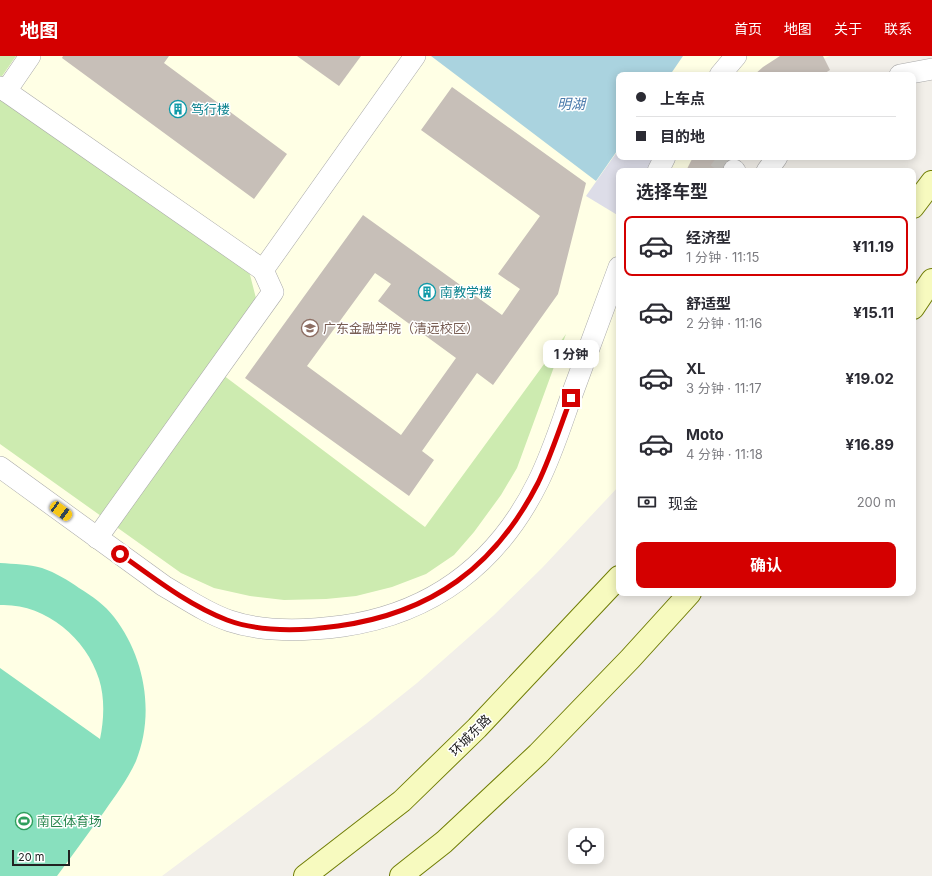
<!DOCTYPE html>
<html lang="zh">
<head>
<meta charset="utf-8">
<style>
	:root { --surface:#fff; --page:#f2f2f3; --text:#2b2b33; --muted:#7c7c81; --line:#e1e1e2; --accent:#d40000 }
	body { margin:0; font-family:Inter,"Noto Sans SC",sans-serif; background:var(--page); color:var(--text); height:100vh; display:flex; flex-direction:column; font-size:15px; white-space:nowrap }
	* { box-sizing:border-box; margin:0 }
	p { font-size:13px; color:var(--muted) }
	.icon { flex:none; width:22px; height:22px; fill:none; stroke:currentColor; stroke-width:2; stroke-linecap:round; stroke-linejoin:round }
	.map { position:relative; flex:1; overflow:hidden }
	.sheet { position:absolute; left:616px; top:112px; width:300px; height:428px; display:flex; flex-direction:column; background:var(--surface); border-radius:8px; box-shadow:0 2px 10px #0003 }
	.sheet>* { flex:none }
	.banner { position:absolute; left:616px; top:16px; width:300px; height:88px; border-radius:8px; box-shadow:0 2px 10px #0003; display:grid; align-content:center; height:88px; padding:0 20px; background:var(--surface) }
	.fabs { position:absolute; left:568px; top:772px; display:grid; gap:8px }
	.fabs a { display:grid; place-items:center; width:36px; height:36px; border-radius:8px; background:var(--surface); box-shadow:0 2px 10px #0003; font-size:20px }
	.scale { position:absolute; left:12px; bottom:10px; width:58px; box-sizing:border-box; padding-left:4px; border:2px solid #222; border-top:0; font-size:11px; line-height:14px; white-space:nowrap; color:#222; -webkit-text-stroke:3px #fff; paint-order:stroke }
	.end { position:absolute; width:18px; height:18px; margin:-9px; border:5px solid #d40000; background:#fff; box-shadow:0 0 0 2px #fff }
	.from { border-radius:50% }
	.bubble { position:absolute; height:28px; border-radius:8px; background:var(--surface); box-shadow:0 2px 10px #0003; font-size:13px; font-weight:700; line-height:28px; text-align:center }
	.car { position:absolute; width:12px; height:24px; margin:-12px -6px; border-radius:5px; box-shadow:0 0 3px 1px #0007; background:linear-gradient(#f5c518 24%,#345 0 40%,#f5c518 0 76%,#345 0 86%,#f5c518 0) }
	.banner b { display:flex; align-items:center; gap:14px; height:38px; font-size:15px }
	.banner b+b { border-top:1px solid var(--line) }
	.banner i { width:10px; height:10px; background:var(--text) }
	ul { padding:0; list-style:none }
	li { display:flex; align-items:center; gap:12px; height:60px; margin:0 8px 6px; padding:0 12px; border:2px solid transparent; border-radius:8px }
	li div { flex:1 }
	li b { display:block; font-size:15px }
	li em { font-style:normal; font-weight:700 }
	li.selected { border-color:var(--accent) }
	li>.icon { width:36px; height:36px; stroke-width:1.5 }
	h2 { padding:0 20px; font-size:18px; line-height:48px }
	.pay { display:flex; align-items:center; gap:10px; height:44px; padding:0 20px; font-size:15px }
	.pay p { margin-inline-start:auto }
	.button { display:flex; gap:8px; margin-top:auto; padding:8px 20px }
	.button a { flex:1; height:46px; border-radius:8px; background:var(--accent); color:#fff; font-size:16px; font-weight:700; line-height:46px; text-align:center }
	header { display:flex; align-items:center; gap:24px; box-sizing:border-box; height:56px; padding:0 20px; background:var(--accent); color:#fff }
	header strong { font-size:19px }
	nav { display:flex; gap:22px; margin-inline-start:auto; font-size:14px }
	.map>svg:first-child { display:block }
	.education { fill:#ffffe5 }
	.grass { fill:#cdebb0 }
	.pitch { fill:#88e0be }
	.plaza { fill:#dddde8 }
	.water { fill:#aad3df }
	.building { fill:#c7bfb8; fill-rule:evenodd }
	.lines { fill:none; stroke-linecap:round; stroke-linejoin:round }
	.street-tunnel { stroke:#c8c6c1; stroke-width:21; stroke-dasharray:21 10; stroke-linecap:butt }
	.street-casing { stroke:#a9a9a9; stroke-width:22 }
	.secondary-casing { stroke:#707d05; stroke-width:24 }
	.street { stroke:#fff; stroke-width:21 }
	.secondary { stroke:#f7fabf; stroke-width:22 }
	.route { stroke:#d40000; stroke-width:5 }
	.labels { text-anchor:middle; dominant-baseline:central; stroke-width:3; stroke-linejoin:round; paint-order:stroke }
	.culture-label { font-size:13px; fill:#0d838f; stroke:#fff; text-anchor:start }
	.education-label { font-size:13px; fill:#785e54; stroke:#fff; text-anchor:start }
	.street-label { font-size:13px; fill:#222; stroke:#fff }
	.leisure-label { font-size:13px; fill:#27864d; stroke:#fff; text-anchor:start }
	.water-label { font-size:14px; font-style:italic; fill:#4a7aab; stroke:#fff }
</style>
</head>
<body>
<header>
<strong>地图</strong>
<nav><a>首页</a><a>地图</a><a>关于</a><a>联系</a></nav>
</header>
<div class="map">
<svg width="932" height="820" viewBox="0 0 932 820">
	<rect width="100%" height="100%" fill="#f2efe9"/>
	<!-- education -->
	<polygon class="education" points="0,0 830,0 801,13 792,19 619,19 619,101 718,101 711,115 619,115 619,430 542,512 494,559 417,627 367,667 162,820 0,820"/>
	<!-- grass -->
	<g class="grass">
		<polygon points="0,0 16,0 0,23"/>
		<polygon points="0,43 249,215 257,246 211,310 425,471 566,278 517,412 501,439 474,476 454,499 426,518 392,531 356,540 326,543 284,544 250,540 214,532 181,517 0,388"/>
	</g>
	<!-- pitch -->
	<path class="pitch" d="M0,507C14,508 29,508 42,512C56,517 68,524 79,532C92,540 105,549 114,561C145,601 155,658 136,705C128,723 115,740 104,756C88,777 73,799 57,820H0V612L100,683C104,664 105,642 99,623C86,581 44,547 0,549Z"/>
	<!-- plaza -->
	<polygon class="plaza" points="619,93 619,101 665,101 658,115 619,115 619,160 586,140"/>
	<!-- water -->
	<polygon class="water" points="431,0 683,0 670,19 619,19 619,92 596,125"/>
	<!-- building -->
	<g class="building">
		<polygon points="63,0 169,0 164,7 287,98 254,143 62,2"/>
		<polygon points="297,0 361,0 339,30"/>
		<polygon points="780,0 823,0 830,14 822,19 754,19 763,11"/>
		<path d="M452,31L586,127L558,238L493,329L477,317L422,395L434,404L409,440L245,322L363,159L502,259L520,233L498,218L540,160L421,74ZM375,217L391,228L378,245L456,302L401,379L307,310Z"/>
		<polygon points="693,101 740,101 732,115 686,115"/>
	</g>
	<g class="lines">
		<!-- street-tunnel -->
		<polyline class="street-tunnel" points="717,101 734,114"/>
		<!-- street casing -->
		<g class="street-casing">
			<g id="street">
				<polyline points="720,19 736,0"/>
				<polyline points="900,19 932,13"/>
				<polyline points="0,31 263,214"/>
				<polyline points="6,35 30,0"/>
				<polyline points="734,114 735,115"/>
				<polyline points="658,115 665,101"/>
				<polyline points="767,115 777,101"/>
				<path d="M0,411L164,530C185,542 206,557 230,565C266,577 306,575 343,570C433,557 498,507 538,426C552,398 561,369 571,341C587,297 603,254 619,211"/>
				<polyline points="97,482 273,236 263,214 415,0"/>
			</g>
		</g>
		<!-- secondary casing -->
		<g class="secondary-casing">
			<g id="secondary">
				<polyline points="913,151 932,126"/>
				<polyline points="913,252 932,224"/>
				<polyline points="305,820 402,745 477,672 619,521"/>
				<polyline points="401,820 444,786 538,698 630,603 690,537"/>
			</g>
		</g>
		<!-- street -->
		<use href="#street" class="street"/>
		<!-- secondary -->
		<use href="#secondary" class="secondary"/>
	</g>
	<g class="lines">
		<!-- route -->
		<path class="route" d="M120,498C154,522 188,549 227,564C262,577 302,575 338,570C432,557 495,511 538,427C551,400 560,371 571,342"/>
	</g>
	<!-- icons -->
	<defs>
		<g id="building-ring" transform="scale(0.9)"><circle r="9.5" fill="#fff" stroke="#0f9aa8" stroke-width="1.5"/><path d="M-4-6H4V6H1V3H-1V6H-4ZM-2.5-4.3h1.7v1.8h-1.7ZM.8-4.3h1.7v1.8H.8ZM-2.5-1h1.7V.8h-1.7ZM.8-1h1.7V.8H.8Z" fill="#0f9aa8"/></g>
		<g id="university-ring" transform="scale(0.9)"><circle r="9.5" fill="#fff" stroke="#8d6e63" stroke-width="1.5"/><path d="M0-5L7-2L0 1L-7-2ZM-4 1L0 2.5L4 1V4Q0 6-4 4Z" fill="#8d6e63"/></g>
		<g id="stadium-ring" transform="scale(0.9)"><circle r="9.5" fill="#fff" stroke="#2e9e5b" stroke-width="1.5"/><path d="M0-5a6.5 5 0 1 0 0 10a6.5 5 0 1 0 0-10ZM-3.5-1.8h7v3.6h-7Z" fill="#2e9e5b"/></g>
	</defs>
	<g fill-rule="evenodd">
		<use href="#building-ring" x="178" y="53"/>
		<use href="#building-ring" x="427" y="236"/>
		<use href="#university-ring" x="310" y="272"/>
		<use href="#stadium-ring" x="24" y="765"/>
	</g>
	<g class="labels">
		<!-- culture labels -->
		<g class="culture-label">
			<text x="191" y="53">笃行楼</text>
			<text x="440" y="236">南教学楼</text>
		</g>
		<!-- education labels -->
		<g class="education-label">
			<text x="323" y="272">广东金融学院（清远校区）</text>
		</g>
		<!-- street labels -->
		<g class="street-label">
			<text transform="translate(470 679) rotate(-45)">环城东路</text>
		</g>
		<!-- leisure labels -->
		<g class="leisure-label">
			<text x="37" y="765">南区体育场</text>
		</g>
		<!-- water labels -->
		<g class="water-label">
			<text x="571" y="47">明湖</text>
		</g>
	</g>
</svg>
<div class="fabs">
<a><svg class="icon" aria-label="locate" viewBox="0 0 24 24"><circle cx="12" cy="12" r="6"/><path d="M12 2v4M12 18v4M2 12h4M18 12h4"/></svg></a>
</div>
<div class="scale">20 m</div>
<i class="end from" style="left:120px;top:498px"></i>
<i class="end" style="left:571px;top:342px"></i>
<div class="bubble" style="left:543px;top:284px;width:56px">1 分钟</div>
<i class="car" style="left:61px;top:455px;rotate:126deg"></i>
<div class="banner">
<b><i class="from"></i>上车点</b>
<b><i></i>目的地</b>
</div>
<section class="sheet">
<h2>选择车型</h2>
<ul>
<li class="selected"><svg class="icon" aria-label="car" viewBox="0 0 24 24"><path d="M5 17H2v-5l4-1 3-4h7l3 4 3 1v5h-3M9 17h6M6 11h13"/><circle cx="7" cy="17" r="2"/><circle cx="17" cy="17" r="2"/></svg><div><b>经济型</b><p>1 分钟 · 11:15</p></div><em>¥11.19</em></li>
<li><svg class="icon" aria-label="car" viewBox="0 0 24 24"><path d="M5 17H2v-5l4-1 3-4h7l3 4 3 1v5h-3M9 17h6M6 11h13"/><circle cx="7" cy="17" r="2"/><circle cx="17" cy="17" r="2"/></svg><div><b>舒适型</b><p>2 分钟 · 11:16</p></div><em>¥15.11</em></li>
<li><svg class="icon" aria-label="car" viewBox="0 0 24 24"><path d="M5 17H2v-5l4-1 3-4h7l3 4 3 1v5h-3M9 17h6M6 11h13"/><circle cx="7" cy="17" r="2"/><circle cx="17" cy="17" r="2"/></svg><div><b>XL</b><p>3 分钟 · 11:17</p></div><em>¥19.02</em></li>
<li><svg class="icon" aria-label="car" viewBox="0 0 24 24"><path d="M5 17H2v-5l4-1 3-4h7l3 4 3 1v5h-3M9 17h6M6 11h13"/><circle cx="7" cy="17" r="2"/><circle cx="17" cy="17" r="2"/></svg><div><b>Moto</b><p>4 分钟 · 11:18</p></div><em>¥16.89</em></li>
</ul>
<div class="pay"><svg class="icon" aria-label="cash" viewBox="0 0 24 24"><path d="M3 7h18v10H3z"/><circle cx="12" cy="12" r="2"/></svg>现金<p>200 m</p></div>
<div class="button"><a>确认</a></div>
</section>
</div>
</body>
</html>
